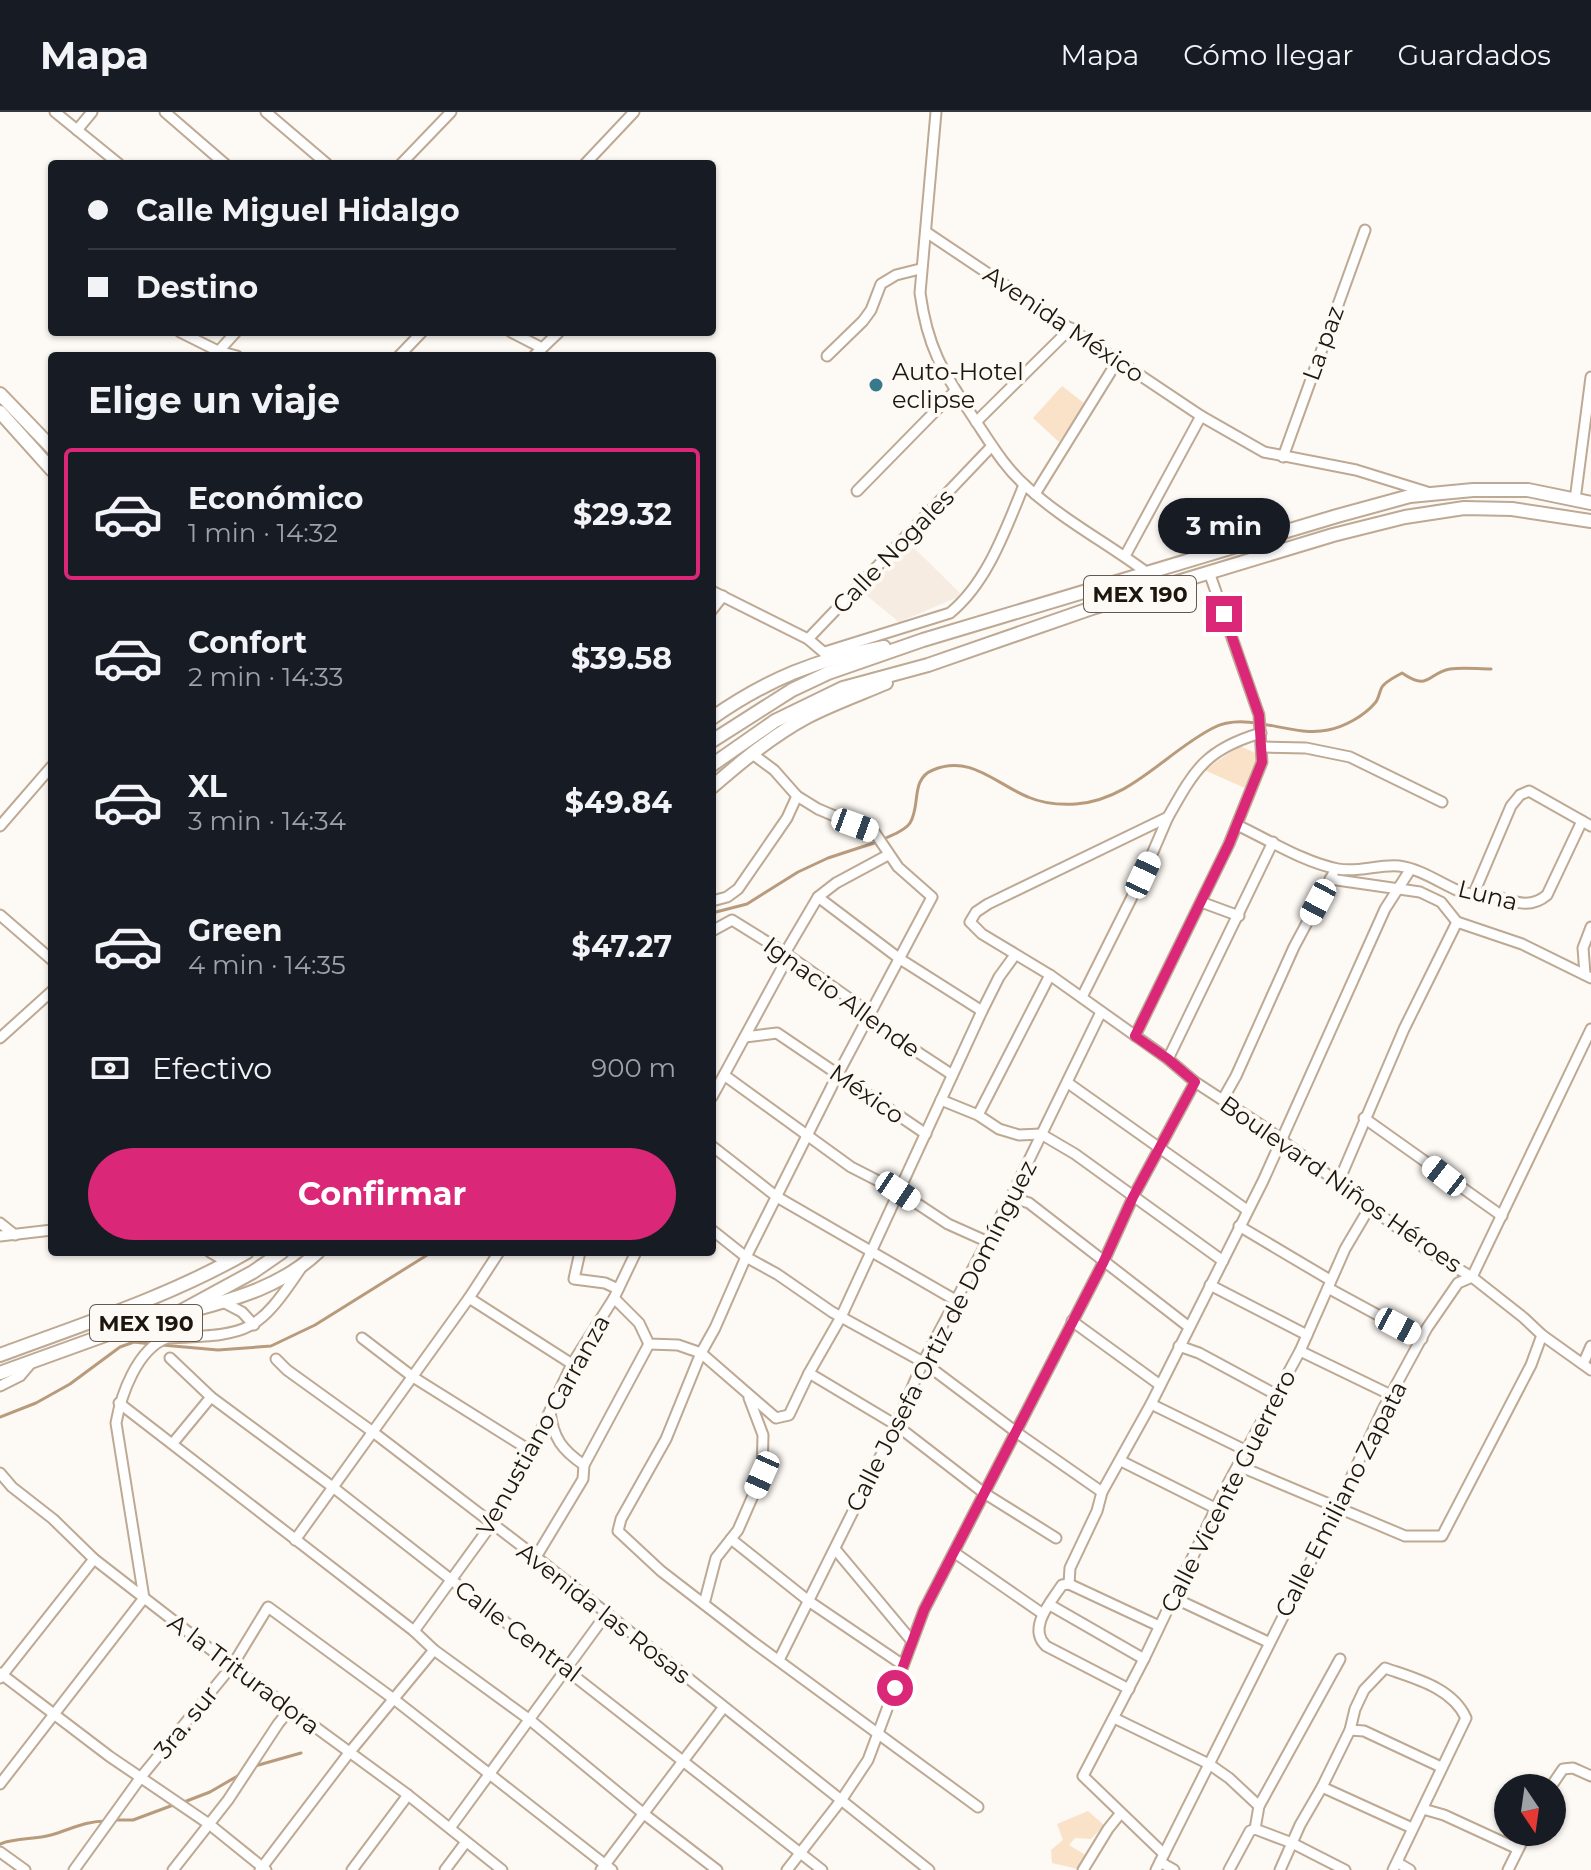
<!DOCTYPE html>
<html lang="es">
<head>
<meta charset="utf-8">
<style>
	:root { --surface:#171b24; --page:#242831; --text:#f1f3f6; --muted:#9ea1a6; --line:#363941; --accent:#db2777 }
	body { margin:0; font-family:Montserrat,sans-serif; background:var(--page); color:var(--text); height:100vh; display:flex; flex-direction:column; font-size:30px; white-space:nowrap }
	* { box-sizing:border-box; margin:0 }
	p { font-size:26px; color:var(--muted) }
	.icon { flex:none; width:44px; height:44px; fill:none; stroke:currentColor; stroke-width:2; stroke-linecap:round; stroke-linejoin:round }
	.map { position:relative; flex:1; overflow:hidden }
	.sheet { position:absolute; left:48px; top:240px; width:668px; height:904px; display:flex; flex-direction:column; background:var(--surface); border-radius:8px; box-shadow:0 2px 6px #0004 }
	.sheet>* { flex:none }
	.banner { position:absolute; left:48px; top:48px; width:668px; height:176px; border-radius:8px; box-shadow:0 2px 6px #0004; display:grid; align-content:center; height:176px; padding:0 40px; background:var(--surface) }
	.needle { width:52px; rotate:167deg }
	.tools { position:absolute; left:1494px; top:1662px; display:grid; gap:16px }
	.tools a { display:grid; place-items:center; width:72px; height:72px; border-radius:50%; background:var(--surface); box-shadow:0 2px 6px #0004; font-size:40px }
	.end { position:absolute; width:36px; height:36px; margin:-18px; border:10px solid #db2777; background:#fff; box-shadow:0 0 0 4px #fff }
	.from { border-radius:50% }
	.bubble { position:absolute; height:56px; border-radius:28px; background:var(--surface); box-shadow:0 2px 6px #0004; font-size:26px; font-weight:700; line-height:56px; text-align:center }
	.car { position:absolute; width:24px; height:48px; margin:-24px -12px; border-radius:10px; box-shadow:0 0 6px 2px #0007; background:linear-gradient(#fff 24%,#345 0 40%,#fff 0 76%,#345 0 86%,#fff 0) }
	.banner b { display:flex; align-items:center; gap:28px; height:76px; font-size:30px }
	.banner b+b { border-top:2px solid var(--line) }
	.banner i { width:20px; height:20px; background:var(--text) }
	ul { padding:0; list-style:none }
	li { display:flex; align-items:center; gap:24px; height:132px; margin:0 16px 12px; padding:0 24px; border:4px solid transparent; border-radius:8px }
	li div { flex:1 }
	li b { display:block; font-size:30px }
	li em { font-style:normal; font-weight:700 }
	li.active { border-color:var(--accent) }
	li>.icon { width:72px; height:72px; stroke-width:1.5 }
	h2 { padding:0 40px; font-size:36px; line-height:96px }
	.pay { display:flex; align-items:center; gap:20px; height:88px; padding:0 40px; font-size:30px }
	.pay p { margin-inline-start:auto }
	.button { display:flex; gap:16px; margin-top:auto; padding:16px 40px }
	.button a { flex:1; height:92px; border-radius:48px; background:var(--accent); color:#fff; font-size:32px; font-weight:700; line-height:92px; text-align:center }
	header { display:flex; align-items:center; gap:48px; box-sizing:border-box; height:112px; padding:0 40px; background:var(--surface); border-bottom:2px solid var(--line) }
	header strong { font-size:38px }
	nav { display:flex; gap:44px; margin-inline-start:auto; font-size:28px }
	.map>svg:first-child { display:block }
	.built { fill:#f7ece1 }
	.green { fill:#fae2c9 }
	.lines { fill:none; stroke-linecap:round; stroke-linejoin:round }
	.stream { stroke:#b89b7d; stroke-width:3 }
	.minor-casing { stroke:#bda994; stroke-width:13 }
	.major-casing { stroke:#bda994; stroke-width:16 }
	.minor { stroke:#fff; stroke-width:9 }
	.major { stroke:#fff; stroke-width:12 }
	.route { stroke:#db2777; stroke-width:10 }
	.poi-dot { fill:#387a8c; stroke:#fdf9f4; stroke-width:3 }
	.labels { text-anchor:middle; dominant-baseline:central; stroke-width:8; stroke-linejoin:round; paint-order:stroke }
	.shield { fill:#fdf9f4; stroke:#605a53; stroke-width:2 }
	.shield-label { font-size:22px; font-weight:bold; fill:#1d160e }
	.street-label { font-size:24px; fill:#1d160e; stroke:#fdf9f4 }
	.poi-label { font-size:24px; fill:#1d160e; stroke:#fdf9f4; text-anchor:start }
</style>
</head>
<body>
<header>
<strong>Mapa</strong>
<nav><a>Mapa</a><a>Cómo llegar</a><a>Guardados</a></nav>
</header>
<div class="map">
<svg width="1591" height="1758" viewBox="0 0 1591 1758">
	<rect width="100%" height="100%" fill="#fdf9f4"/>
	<!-- built -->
	<polygon class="built" points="909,431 960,481 956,486 899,510 866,483"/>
	<!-- green -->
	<g class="green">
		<polygon points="1062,274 1085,292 1059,330 1033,306"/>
		<polygon points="1240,634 1260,643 1245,676 1204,658"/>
		<polygon points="1088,1699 1104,1713 1091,1727 1075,1726 1069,1733 1087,1744 1082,1758 1052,1751 1051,1738 1063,1728 1057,1712"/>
	</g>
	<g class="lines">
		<!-- stream -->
		<g class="stream">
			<path d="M884,727C892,723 905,719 910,711C921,694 910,667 933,658C970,642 996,672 1028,685C1044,692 1059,693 1076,692C1131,688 1166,640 1213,616C1248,598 1291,626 1328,618C1344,615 1364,604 1375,591C1379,587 1379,580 1382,575C1386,569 1395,565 1402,561C1430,580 1427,561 1450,557C1463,555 1478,557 1491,557"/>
			<polyline points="712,801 747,792 798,760 828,746 877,730"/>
			<polyline points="162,1233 218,1238 271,1234 315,1213 432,1140"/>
			<polyline points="0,1305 36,1291 70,1272 120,1235 134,1230 151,1232"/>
			<polyline points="255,1654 301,1641"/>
			<polyline points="184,1690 210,1680 241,1662"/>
			<polyline points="115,1708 133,1708 176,1692"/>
			<path d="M0,1732C17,1725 34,1728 51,1723C72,1717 84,1709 107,1709"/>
		</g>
		<!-- minor casing -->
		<g class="minor-casing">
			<g id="minor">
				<polyline points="55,0 119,52"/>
				<polyline points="165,0 225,52"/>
				<polyline points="266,0 327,52"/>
				<path d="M936,0L920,181C928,239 944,261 975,308C991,332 1005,356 1027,375C1063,408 1107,431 1146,460"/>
				<polyline points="77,18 92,0"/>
				<polyline points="401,52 451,0"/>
				<polyline points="585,52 634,0"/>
				<polyline points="926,120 1201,304 1264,340 1356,358 1427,380"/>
				<polyline points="180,220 218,239 237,244"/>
				<polyline points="511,220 542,236"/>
				<polyline points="217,241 236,220"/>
				<polyline points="399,244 422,220"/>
				<polyline points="534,244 559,220"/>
				<polyline points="827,244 863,209 871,198 881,172 896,163 920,157"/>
				<polyline points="976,310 1071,216"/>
				<polyline points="1283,345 1365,118"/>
				<polyline points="857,379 954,280"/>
				<polyline points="1035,382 1118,248"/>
				<polyline points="1575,388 1591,265"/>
				<polyline points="1125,444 1201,304"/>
				<polyline points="712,479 808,527 828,544"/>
				<polyline points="712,498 723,484"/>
				<polyline points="808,527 991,335"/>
				<path d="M825,540L950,501C988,470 1006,416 1024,373"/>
				<polyline points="1263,635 1306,636 1350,645 1442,690"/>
				<polyline points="751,641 774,658 797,684 818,697 875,721 898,755 932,785 838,962 746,1145 715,1216 701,1241 666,1327 621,1407 618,1419 661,1459 753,1530 978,1695"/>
				<path d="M1168,705C1195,657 1206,637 1261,621"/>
				<path d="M1237,713C1269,728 1303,750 1338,757C1358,761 1379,752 1399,754C1421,757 1440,771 1461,780C1468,783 1476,780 1484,782C1508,786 1527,800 1547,783L1582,709"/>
				<polyline points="0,714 52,654"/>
				<polyline points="888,743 836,771 818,785 900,847 982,899"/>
				<polyline points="1330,767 1420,780 1441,790 1457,810 1522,832 1591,866"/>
				<polyline points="1474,781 1511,694 1520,683 1529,679 1591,714"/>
				<polyline points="712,789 727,785 738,777 787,706 797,684"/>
				<polyline points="1201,790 1239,804"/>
				<polyline points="0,803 52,848"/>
				<polyline points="712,819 732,808 785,841 860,894 867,907 951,962"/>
				<polyline points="785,841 818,785"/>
				<polyline points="1585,862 1583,836 1591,815"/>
				<polyline points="1082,885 1143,763 1168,705 988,792 976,800 970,810 982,822 1050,863 1168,947 1195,970 1267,1017 1431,1141 1472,1165 1524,1206 1542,1223 1591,1258"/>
				<polyline points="1135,924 1229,732 1262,650 1259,603 1209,460"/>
				<polyline points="745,925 777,921 926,1022"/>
				<polyline points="0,926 52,879"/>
				<polyline points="1168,947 1273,730"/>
				<polyline points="724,963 851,1055 898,1079 948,1112 986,1129"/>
				<polyline points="1068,971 1247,1098"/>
				<polyline points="712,985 788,845"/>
				<polyline points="1223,987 1236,964 1294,835 1333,762"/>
				<polyline points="941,988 978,1003 999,1017 1019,1023 1041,1022 1075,1042 1223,1149"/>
				<polyline points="978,1003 1050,863"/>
				<polyline points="1364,1006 1502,1104"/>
				<polyline points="712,1034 777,1085 957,1189"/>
				<polyline points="1339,1069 1404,917 1457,810"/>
				<polyline points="1011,1085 1029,1091 1189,1215"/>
				<polyline points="0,1111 15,1123"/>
				<polyline points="1239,1114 1330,1168"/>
				<polyline points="712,1118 746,1145 777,1162 832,1200 923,1250 1016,1320 1102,1380"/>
				<polyline points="0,1124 52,1118"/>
				<polyline points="210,1140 229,1151"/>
				<polyline points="580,1140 574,1167 605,1171 618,1177"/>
				<polyline points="1210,1173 1307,1223"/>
				<polyline points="1328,1176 1422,1227"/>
				<polyline points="469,1186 572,1252"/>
				<polyline points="614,1186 639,1211 649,1232 678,1233 701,1241 776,1306 789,1303 809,1261 841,1205 982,899 999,865 1015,843"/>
				<polyline points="223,1190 242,1200 254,1213"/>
				<polyline points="1072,1209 1160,1273"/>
				<polyline points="362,1226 413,1265 531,1339"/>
				<polyline points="1179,1234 1199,1241 1275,1282"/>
				<polyline points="1300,1239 1391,1283"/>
				<polyline points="170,1246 211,1285 334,1376 822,1758"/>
				<polyline points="276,1247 287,1258 373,1320 536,1445 929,1758"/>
				<polyline points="1583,1252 1591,1234"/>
				<polyline points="809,1261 896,1313 984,1381 1056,1426"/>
				<polyline points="0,1274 20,1264 31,1251"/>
				<polyline points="119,1291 414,1519 434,1538 530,1608 644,1702 717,1758"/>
				<polyline points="1151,1292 1247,1339"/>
				<path d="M550,1299C553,1326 562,1338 584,1353"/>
				<polyline points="173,1331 211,1285"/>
				<polyline points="1121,1349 1217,1397"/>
				<polyline points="1239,1354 1405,1424 1442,1424 1531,1253 1542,1223"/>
				<polyline points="0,1361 12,1375 53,1407 94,1447 232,1554 408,1683 502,1758"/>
				<polyline points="731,1427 810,1490 903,1553"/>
				<polyline points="295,1428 469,1186 499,1140"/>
				<polyline points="835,1437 911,1528"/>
				<polyline points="955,1441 1043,1502"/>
				<polyline points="536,1445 583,1367 584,1353 649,1232"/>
				<polyline points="1069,1472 1070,1456 1097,1399 1102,1380 1151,1292 1263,1069 1385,797 1410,758"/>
				<path d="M144,1486L116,1311C121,1283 137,1237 167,1226C247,1222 255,1225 301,1156"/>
				<polyline points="1174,1486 1268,1530"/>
				<polyline points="704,1492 716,1446 738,1418 762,1363 763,1323 749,1286"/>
				<polyline points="1050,1493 1144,1547"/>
				<polyline points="414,1519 491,1413 531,1339 572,1252 614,1186 636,1140"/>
				<polyline points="779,1548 896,1313 923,1250 1011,1085 1101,900"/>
				<polyline points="0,1561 109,1644 209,1712 266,1758"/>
				<polyline points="0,1566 94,1447"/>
				<path d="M1129,1577L1046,1534C1027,1516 1051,1490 1062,1473L1069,1472L1159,1514"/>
				<polyline points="1114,1606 1209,1652 1229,1666 1259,1694"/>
				<polyline points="1350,1618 1364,1619 1441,1655"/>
				<polyline points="0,1672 144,1486"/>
				<polyline points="1322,1675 1412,1716"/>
				<polyline points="1550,1676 1563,1657 1573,1656 1591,1664"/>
				<polyline points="1423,1697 1444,1703 1518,1737"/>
				<polyline points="450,1716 607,1501"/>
				<polyline points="1255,1717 1292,1731 1345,1758"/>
				<polyline points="0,1740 25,1758"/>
				<polyline points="1164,1742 1083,1664 1144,1547 1225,1377 1300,1239 1345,1137 1371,1093"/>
				<polyline points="1160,1750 1174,1758"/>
				<polyline points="1398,1751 1410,1758"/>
				<polyline points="74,1758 141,1665 232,1554 268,1495 395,1588 612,1758"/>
				<polyline points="173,1758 228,1688 278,1612 290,1597"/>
				<polyline points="260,1758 349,1641 434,1538"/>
				<polyline points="352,1758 408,1683"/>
				<polyline points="445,1758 466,1730"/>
				<polyline points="601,1758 723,1596"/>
				<polyline points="787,1758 842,1687 868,1648 924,1498 1104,1149 1133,1085 1195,970"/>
				<polyline points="1083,1758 1108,1717 1120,1702"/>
				<polyline points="1156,1758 1330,1411 1383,1297 1427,1216 1458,1171 1472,1165 1591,917"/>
				<polyline points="1229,1758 1250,1719 1255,1717 1259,1694 1340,1547"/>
				<path d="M1280,1758L1300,1713L1322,1675L1350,1618L1355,1597L1364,1578L1385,1556C1413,1566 1452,1575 1466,1606L1393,1758"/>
				<polyline points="1508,1758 1527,1720"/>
			</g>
		</g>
		<!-- major casing -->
		<g class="major-casing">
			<g id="major">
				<polyline points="0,282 52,336"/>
				<polyline points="0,300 52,358"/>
				<path d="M712,606C768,567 817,547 884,535"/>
				<polyline points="712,629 792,578 828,561 923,528 1337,404 1410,384 1473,378 1528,378 1591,391"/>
				<polyline points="712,653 775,609 843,576 928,553 1095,495 1333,423 1405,405 1464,396 1512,397 1591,409"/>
				<path d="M712,675C742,649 772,624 807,605C832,592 860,582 886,571"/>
				<path d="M193,1198C239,1186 283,1173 318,1140"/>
				<path d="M0,1243C83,1212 171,1184 247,1140"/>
				<polyline points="0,1261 108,1222 174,1203 253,1160 282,1140"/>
			</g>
		</g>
		<!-- minor -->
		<use href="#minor" class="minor"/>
		<!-- major -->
		<use href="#major" class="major"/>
	</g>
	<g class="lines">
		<!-- route -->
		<polyline class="route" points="895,1576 924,1498 1104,1149 1133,1085 1195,970 1168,947 1135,924 1229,732 1262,650 1259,603 1224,502"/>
	</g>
	<!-- markers -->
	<circle class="poi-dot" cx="876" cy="273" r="8"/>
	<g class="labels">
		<!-- shield labels -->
		<g class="shield">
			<rect x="1084" y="464" width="112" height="36" rx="6"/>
			<rect x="90" y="1193" width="112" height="36" rx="6"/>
		</g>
		<g class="shield-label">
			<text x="1140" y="482">MEX 190</text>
			<text x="146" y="1211">MEX 190</text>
		</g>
		<!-- street labels -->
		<g class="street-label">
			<text transform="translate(1064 212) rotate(34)">Avenida México</text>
			<text transform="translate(1323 231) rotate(-70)">La paz</text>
			<text transform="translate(893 439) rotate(-46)">Calle Nogales</text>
			<text transform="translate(1488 783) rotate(14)">Luna</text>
			<text transform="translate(842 885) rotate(36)">Ignacio Allende</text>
			<text transform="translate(867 982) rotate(35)">México</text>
			<text transform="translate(1341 1072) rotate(35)">Boulevard Niños Héroes</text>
			<text transform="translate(941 1224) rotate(-63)">Calle Josefa Ortiz de Domínguez</text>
			<text transform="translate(543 1313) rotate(-61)">Venustiano Carranza</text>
			<text transform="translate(1228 1379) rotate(-63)">Calle Vicente Guerrero</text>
			<text transform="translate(1341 1387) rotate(-63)">Calle Emiliano Zapata</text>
			<text transform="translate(604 1501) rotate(38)">Avenida las Rosas</text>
			<text transform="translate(518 1519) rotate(37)">Calle Central</text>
			<text transform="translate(244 1562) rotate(37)">A la Trituradora</text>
			<text transform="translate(186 1610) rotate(-51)">3ra. sur</text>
		</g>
		<!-- poi labels -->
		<g class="poi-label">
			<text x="892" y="259">Auto-Hotel<tspan x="892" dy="28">eclipse</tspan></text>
		</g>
	</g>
</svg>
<div class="tools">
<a><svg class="needle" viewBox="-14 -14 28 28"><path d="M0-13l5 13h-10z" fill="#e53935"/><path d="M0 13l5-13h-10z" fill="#9ea1a6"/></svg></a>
</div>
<i class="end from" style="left:895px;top:1576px"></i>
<i class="end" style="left:1224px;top:502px"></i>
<div class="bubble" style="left:1158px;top:386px;width:132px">3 min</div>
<i class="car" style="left:855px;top:713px;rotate:110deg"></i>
<i class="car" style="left:1143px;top:763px;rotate:25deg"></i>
<i class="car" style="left:1318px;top:790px;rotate:208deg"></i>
<i class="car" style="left:1444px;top:1064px;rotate:308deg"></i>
<i class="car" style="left:898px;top:1079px;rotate:124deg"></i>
<i class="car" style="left:1398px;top:1214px;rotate:118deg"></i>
<i class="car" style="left:762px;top:1363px;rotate:204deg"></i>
<div class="banner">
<b><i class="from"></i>Calle Miguel Hidalgo</b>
<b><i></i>Destino</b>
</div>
<section class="sheet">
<h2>Elige un viaje</h2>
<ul>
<li class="active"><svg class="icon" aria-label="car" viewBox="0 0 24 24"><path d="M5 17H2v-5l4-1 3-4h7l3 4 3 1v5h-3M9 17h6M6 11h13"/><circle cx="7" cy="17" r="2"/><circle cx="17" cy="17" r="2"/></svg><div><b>Económico</b><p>1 min · 14:32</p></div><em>$29.32</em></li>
<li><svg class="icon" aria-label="car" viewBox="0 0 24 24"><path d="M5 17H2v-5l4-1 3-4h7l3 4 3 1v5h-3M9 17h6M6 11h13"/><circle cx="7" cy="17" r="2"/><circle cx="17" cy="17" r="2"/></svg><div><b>Confort</b><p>2 min · 14:33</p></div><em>$39.58</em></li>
<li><svg class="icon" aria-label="car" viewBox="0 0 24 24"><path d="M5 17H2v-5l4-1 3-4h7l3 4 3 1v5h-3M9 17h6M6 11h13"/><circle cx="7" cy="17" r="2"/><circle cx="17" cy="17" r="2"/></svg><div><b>XL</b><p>3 min · 14:34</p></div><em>$49.84</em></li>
<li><svg class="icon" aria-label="car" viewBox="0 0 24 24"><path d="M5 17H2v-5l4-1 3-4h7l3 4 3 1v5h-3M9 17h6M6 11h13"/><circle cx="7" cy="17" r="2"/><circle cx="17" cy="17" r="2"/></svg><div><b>Green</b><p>4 min · 14:35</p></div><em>$47.27</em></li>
</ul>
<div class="pay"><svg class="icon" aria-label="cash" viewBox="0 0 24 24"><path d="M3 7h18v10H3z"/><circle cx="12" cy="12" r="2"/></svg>Efectivo<p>900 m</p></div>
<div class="button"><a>Confirmar</a></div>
</section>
</div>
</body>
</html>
